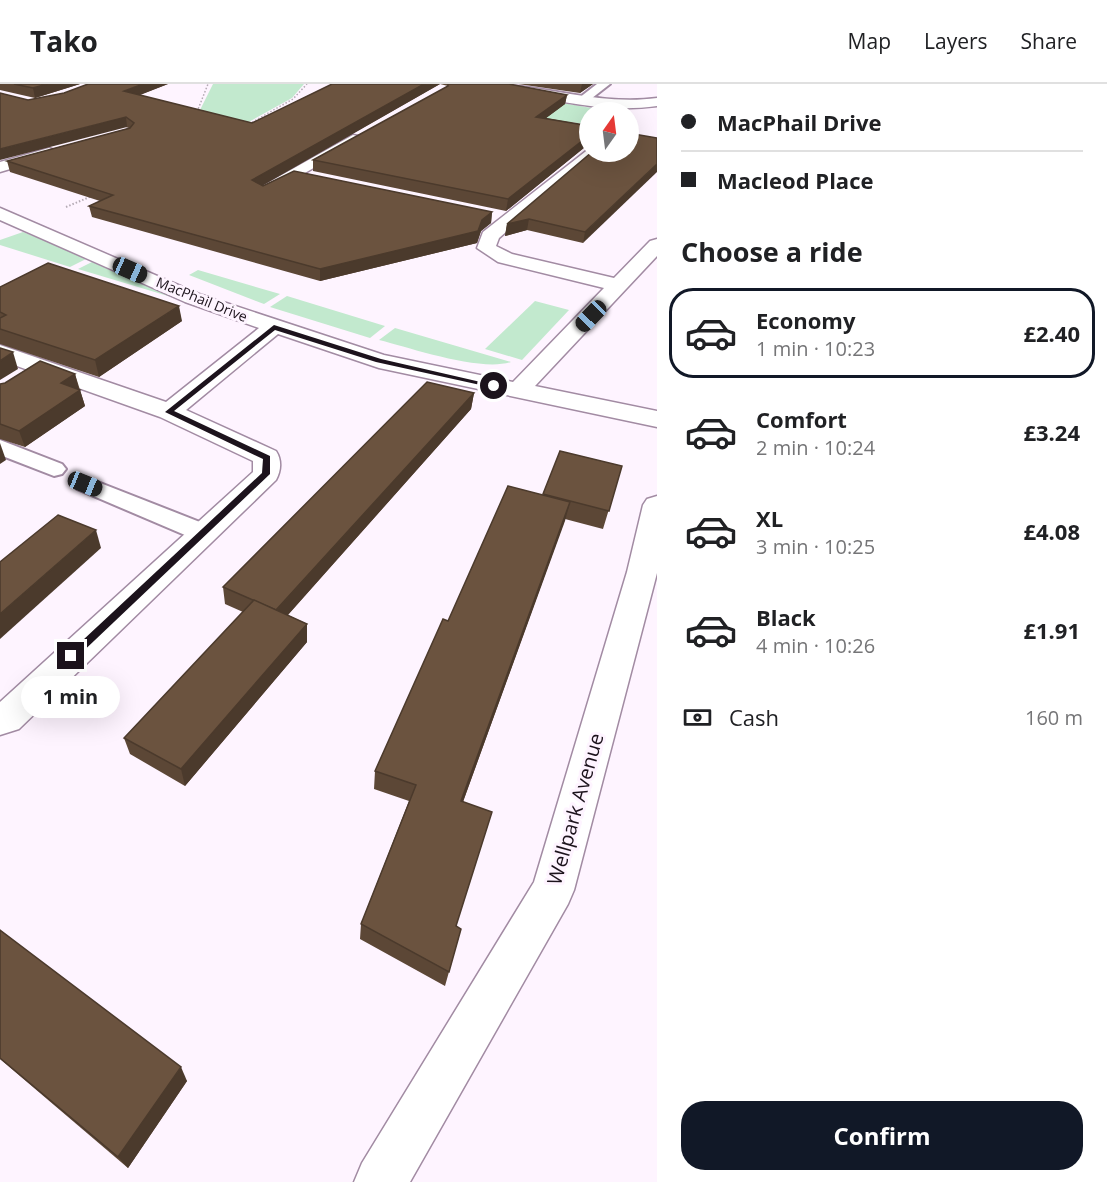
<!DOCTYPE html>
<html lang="en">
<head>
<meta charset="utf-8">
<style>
	:root { --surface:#fff; --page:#f2f2f2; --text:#202124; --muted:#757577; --line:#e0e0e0; --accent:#111827 }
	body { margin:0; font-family:"Open Sans",sans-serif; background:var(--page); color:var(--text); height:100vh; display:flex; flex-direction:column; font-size:22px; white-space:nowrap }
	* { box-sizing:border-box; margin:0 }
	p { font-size:20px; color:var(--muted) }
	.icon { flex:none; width:33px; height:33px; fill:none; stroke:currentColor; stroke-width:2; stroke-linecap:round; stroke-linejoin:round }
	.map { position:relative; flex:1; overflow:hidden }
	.drawer { display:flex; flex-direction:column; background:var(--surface); width:450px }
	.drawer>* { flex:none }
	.banner { display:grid; align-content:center; height:132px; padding:0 24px; background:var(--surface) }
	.needle { width:39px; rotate:14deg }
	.fabs { position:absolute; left:579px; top:18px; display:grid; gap:12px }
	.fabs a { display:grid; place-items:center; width:60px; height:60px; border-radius:50%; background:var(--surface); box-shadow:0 6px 24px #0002; font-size:30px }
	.end { position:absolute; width:27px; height:27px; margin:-14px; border:8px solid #1c131c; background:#fff; box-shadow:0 0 0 3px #fff }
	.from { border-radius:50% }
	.bubble { position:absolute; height:42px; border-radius:21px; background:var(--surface); box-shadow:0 6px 24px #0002; font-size:20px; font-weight:700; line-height:42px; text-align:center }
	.car { position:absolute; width:18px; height:36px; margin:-18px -9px; border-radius:8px; box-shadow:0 0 4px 2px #0007; background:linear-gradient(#222 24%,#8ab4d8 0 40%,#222 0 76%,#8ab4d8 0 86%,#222 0) }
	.banner b { display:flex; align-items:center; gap:21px; height:57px; font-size:22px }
	.banner b+b { border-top:2px solid var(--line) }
	.banner i { width:15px; height:15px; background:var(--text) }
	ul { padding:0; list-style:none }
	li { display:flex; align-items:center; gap:18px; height:90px; margin:0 12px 9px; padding:0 12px; border:3px solid transparent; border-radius:24px }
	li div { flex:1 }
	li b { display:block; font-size:22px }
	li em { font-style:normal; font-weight:700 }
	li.on { border-color:var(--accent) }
	li>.icon { width:54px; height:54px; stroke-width:1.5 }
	h2 { padding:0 24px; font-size:27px; line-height:72px }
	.pay { display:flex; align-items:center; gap:15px; height:66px; padding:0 24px; font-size:22px }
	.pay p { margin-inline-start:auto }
	.cta { display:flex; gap:12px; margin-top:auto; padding:12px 24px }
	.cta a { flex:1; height:69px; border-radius:24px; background:var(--accent); color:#fff; font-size:24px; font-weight:700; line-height:69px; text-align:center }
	header { display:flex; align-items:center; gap:36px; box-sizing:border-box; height:84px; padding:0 30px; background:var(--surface); border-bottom:2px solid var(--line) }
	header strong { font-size:28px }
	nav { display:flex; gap:33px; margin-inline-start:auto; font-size:21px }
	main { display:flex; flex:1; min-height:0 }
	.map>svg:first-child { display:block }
	.green { fill:#c2e9ce }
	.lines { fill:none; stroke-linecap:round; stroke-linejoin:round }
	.service-casing { stroke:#a28ba3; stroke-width:4 }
	.minor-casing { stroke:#a28ba3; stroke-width:3 }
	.path-far1 { stroke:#b4aab4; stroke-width:1.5; stroke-dasharray:1.5 2; stroke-linecap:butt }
	.path { stroke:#b4aab4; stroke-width:2; stroke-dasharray:1.5 2; stroke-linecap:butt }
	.service { fill:#fff; fill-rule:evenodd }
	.minor { fill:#fff; fill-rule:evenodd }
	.wall { fill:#5c4736 }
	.shaded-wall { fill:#4b3a2c }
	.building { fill:#6b533f; stroke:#4b3a2c; stroke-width:1.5 }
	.route { fill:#1c131c }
	.labels { text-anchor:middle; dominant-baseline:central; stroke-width:6; stroke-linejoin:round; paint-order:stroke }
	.far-street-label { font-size:14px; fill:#1c131c; stroke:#fef4ff }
	.near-street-label { font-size:20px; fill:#1c131c; stroke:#fef4ff }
</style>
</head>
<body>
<header>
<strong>Tako</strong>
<nav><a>Map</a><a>Layers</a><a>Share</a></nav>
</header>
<main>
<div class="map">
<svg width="657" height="1098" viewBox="0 0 657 1098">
	<rect width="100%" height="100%" fill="#fef4ff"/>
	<!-- green -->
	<g class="green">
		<polygon points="213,0 304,0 292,14 245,40 199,28"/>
		<polygon points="471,3 603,26 611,28 590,28 589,41 571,38 561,46"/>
		<polygon points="23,148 88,174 70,183 0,161 0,156"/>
		<polygon points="92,178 178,215 78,185"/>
		<polygon points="198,186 280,210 264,220 189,191"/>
		<polygon points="287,212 385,242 370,254 270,223"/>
		<polygon points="535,217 569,226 522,276 485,265"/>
		<path d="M395,244L511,278C480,288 411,264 379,256Z"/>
	</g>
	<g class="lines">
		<!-- service casing -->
		<g class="service-casing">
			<g id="service">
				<polygon points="597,0 610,0 587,18 579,18 579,14"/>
				<polygon points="0,356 62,380 66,385 62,390 54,392 0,371"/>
				<polygon points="85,393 210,442 214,448 210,454 201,456 192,454 77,405 73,400 77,395"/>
			</g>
		</g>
		<!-- minor casing -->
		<g class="minor-casing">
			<g id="minor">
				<path d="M487,0C544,0 598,22 657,14V22C601,30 547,14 493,4Z"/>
				<polygon points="353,51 358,52 360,55 358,58 269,110 263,111 255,106"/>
				<polygon points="49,64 54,66 57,69 54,72 0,88 0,78"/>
				<path d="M590,64V68H598L596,71L499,154L496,162L512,170L614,194L650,157L657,155V172L535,302L657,327V343L379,284L278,250L186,326L276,367C282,376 281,387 276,396L19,645L0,651V618L253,388V377L160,333L0,276V261L166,318L259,244L185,218L0,136V124L199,210L384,271L513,298L604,204L498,178L477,164L483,148Z"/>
				<polygon points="657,412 657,489 574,806 568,820 410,1098 354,1098 362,1079 534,798 627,488 643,421 647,415"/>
			</g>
		</g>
		<!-- path-far1 -->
		<g class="path-far1">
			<polyline points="197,28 208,0"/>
			<polyline points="249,40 293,15 307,0"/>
		</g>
		<!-- path -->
		<polyline class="path" points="66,123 92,112"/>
		<!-- service -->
		<use href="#service" class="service"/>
		<!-- minor -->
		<use href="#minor" class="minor"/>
	</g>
	<!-- wall -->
	<g class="wall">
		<polygon points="0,0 80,0 35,14 0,6"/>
		<polygon points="168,0 139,11 252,39 332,0 509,0 567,11 565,20 546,34 590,42 590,64 585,63 506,127 313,87 313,76 448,2 440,0 262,101 492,128 491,139 481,147 477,159 320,197 92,133 89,122 100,117 10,88 7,77 129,44 28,16"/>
		<polygon points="518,0 593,0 580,9"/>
		<polygon points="628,68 583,159 527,146 505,152 507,140"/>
		<polygon points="0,203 182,237 99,293 0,260"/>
		<polygon points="75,290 85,322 25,363 0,355 0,300"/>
		<polygon points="474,309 471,325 288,531 307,540 307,558 185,702 130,670 124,654 243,528 225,520 223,503"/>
		<polygon points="622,382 603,445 565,435 463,718 456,843 461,845 445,902 360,855 361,840 409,717 374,705 375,687 448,537 543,411"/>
		<polygon points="0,846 187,997 128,1084 0,975"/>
	</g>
	<!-- shaded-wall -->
	<g class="shaded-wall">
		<polygon points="47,0 80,0 35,14 33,4"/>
		<polygon points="143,0 168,0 125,17 124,7"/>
		<polygon points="424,0 440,0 253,107 252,96"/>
		<polygon points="582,0 593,0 580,9"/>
		<polygon points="567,11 565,20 534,43 536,33"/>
		<polygon points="126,33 127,43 0,76 0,65"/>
		<polygon points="587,53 585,63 506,127 508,115"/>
		<polygon points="657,80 657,88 583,159 585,148"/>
		<polygon points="492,128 491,139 481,147 477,159 320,197 320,185"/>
		<polygon points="529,135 527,146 505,152 507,140"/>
		<polygon points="179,222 182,237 99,293 95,276"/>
		<polygon points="13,268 18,285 0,296 0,277"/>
		<polygon points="75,290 79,306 61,299"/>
		<polygon points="80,306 85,322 25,363 19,347"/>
		<polygon points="474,309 471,325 277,543 276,527"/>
		<polygon points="0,359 6,376 0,380"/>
		<polygon points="570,418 565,437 457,734 461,717"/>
		<polygon points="96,446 101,464 0,555 0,530"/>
		<polygon points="307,540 307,558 185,702 181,685"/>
		<polygon points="181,983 187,997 128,1084 118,1073"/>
	</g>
	<!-- building -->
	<g class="building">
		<polygon points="14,0 47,0 33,4"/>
		<polygon points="88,0 143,0 124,7 252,39 332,0 424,0 252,96 263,102 294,87 492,128 482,136 478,147 320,185 89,122 113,111 7,77 130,44 134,39 126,33 0,65 0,9 28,16 64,9"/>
		<polygon points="448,0 509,0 567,11 536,33 590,42 590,54 587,53 508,115 313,76 448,2"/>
		<polygon points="628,49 657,54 657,80 585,148 529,135 507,140 592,68 628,68"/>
		<polygon points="48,179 179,222 95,276 0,245 0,234 6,231 0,228 0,203"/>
		<polygon points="0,264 13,268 0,277"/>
		<polygon points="40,277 75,290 61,299 80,306 19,347 0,340 0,300 5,299"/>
		<polygon points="427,298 474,309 276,526 223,503"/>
		<polygon points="560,367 622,382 609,427 543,410"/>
		<polygon points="508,402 570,418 461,717 492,728 456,842 461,845 449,888 361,840 416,701 375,687 443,535 448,537"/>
		<polygon points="58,431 96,446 0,530 0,478"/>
		<polygon points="254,516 307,540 181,685 124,654"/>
		<polygon points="0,846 181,983 118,1073 0,974"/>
	</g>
	<!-- route -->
	<polygon class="route" points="274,241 381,275 498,302 494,304 376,278 275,246 174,327 270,372 270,390 75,575 68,575 68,570 262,389 263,375 165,328"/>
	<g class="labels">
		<!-- far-street labels -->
		<g class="far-street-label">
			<text transform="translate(202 215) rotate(22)">MacPhail Drive</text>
		</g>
		<!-- near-street labels -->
		<g class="near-street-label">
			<text transform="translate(575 725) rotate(-74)">Wellpark Avenue</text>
		</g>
	</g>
</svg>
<div class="fabs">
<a><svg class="needle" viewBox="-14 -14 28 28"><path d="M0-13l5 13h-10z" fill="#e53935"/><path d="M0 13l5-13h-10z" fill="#757577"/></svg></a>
</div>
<i class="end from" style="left:494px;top:302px"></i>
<i class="end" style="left:71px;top:572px"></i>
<div class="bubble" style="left:21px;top:592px;width:99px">1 min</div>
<i class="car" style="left:130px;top:186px;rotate:114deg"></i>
<i class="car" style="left:591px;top:232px;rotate:224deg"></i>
<i class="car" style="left:85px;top:400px;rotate:112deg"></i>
</div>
<section class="drawer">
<div class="banner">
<b><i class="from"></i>MacPhail Drive</b>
<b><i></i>Macleod Place</b>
</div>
<h2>Choose a ride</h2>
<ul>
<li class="on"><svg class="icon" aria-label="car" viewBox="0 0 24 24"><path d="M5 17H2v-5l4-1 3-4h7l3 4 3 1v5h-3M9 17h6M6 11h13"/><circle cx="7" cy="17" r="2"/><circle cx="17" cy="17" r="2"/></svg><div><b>Economy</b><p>1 min · 10:23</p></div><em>£2.40</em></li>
<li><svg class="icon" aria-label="car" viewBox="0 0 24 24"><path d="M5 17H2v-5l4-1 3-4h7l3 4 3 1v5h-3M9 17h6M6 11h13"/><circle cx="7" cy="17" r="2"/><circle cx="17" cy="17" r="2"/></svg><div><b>Comfort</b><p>2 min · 10:24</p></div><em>£3.24</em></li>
<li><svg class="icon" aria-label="car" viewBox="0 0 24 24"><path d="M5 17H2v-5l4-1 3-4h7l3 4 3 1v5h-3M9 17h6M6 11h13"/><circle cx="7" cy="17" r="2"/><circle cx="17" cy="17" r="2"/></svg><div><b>XL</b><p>3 min · 10:25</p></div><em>£4.08</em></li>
<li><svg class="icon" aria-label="car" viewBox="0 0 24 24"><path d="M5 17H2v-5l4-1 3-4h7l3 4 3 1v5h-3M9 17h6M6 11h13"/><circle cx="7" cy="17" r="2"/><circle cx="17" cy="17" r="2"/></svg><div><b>Black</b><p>4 min · 10:26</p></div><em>£1.91</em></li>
</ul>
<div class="pay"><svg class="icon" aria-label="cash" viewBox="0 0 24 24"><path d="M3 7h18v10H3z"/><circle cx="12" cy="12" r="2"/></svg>Cash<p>160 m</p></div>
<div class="cta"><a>Confirm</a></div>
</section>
</main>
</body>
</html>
